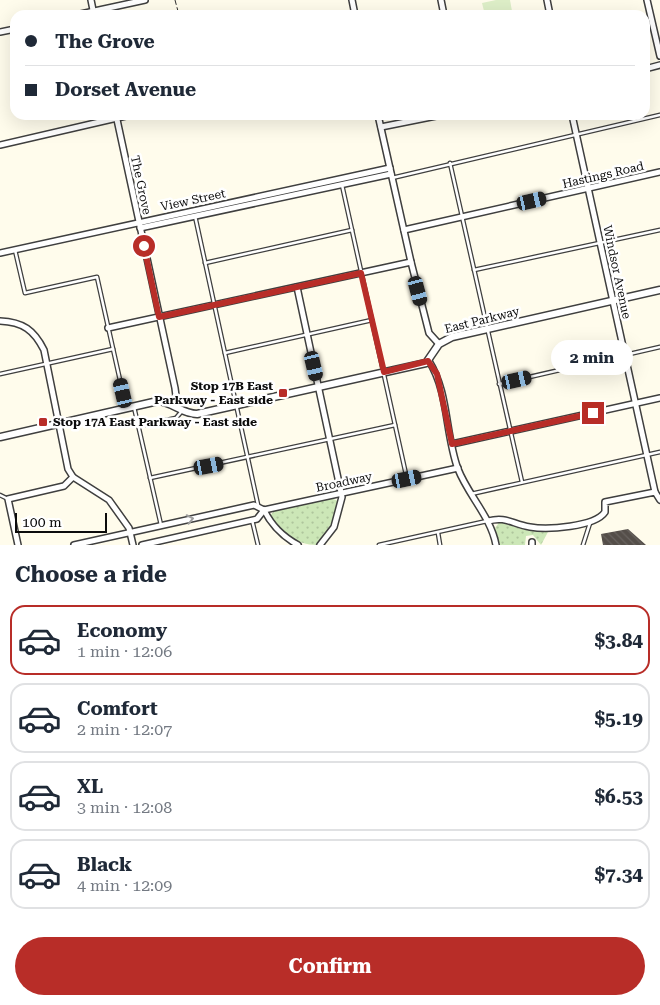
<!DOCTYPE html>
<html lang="en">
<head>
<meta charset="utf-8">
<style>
	:root { --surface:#fff; --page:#f2f2f3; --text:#1f2937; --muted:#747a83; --line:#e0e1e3; --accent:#b82d28 }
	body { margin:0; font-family:"Roboto Serif",serif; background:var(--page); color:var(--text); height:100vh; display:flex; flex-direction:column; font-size:19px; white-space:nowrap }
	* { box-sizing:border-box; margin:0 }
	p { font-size:16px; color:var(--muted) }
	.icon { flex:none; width:28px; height:28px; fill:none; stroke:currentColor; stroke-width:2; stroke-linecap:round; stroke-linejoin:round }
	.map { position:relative; height:545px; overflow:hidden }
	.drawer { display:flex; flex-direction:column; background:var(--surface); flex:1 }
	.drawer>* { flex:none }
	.top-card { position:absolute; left:10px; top:10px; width:640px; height:110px; border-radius:15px; box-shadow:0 5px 20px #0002; display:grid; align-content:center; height:110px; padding:0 15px; background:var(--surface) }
	.scale { position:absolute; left:15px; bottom:12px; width:92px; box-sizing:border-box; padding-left:5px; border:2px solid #0c0c0c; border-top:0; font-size:14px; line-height:18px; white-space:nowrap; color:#0c0c0c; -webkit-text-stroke:4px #fff; paint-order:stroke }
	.end { position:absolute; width:22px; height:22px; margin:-11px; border:6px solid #b82d28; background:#fff; box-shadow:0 0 0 2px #fff }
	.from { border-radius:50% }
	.bubble { position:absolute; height:35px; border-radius:18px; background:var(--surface); box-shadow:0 5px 20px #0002; font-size:16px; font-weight:700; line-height:35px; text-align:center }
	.car { position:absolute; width:15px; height:30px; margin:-15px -8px; border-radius:6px; box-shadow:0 0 4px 1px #0007; background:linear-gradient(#222 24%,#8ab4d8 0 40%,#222 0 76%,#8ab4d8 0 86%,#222 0) }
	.top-card b { display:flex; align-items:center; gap:18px; height:48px; font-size:19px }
	.top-card b+b { border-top:1px solid var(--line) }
	.top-card i { width:12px; height:12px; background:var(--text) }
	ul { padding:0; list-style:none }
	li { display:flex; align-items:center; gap:15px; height:70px; margin:0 10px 8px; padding:0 5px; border:2px solid var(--line); border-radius:15px }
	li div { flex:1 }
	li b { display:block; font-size:19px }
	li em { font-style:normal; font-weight:700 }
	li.selected { border-color:var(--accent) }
	li>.icon { width:45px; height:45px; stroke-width:1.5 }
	h2 { padding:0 15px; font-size:22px; line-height:60px }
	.action { display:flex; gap:10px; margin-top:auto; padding:10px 15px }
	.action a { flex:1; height:58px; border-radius:30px; background:var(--accent); color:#fff; font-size:20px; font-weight:700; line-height:58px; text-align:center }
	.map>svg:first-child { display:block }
	.green { fill:url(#green-dots) }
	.pitch { fill:#deefc8 }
	.building { fill:url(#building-back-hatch) }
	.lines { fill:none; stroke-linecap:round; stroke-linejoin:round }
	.service-casing { stroke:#3f3f3f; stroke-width:5 }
	.minor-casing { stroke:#3f3f3f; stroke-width:8 }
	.tertiary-casing { stroke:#3f3f3f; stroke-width:9 }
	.path { stroke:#2e2e2e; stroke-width:1; stroke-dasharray:5 2.5; stroke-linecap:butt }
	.service { stroke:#fff; stroke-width:2.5 }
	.minor { stroke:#fff; stroke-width:5 }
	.tertiary { stroke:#fff; stroke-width:6 }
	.oneway { stroke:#9e9e9e }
	.route { stroke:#b82d28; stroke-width:6 }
	.poi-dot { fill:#b82d28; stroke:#fff; stroke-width:2 }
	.labels { text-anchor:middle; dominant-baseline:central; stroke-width:5; stroke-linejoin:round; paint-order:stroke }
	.street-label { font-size:12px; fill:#0c0c0c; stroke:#fff }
	.poi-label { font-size:12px; font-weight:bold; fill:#0c0c0c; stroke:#fff; text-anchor:end }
</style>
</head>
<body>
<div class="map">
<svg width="660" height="545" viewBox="0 0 660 545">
	<defs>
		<pattern id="green-dots" width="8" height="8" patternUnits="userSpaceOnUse" patternTransform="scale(1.25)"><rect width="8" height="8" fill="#cce7b7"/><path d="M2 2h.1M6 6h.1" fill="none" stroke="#aec59c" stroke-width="1.8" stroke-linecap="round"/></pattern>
		<pattern id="building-back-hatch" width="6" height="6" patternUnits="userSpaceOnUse" patternTransform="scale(1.25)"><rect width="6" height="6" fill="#544e49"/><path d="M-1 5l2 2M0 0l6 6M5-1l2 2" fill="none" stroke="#68635f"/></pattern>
	</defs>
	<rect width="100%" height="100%" fill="#fffcec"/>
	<!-- green -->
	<g class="green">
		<path d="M331,498L338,501C337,518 326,532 317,545C297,545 280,533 270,516L274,511Z"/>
		<polygon points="497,521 525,530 548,532 541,545 533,535 526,536 525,545 500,545 495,528 498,524"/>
	</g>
	<!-- pitch -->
	<polygon class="pitch" points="496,0 510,0 512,11 485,15 482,3"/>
	<!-- building -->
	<polygon class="building" points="628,529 646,545 603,545 601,534"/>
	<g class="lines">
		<!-- service casing -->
		<g class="service-casing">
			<g id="service">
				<polyline points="450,163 522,482"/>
				<polyline points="392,178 660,115"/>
				<polyline points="342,185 407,479"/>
				<polyline points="195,216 258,505"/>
				<polyline points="15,250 25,293 97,277 126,407"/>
				<polyline points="205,263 352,230"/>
				<polyline points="474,270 660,230"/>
				<polyline points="225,353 372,320"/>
				<polyline points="0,374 113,349"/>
				<polyline points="499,384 660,347"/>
				<polyline points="134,407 161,525"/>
				<polyline points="139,426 176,418 182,411"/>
				<polyline points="150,478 395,425"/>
				<polyline points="471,494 660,452"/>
				<polyline points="0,495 8,499"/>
				<polyline points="252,520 258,545"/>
				<polyline points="438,533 440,545"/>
				<polyline points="379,545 487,521"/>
				<polyline points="583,545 590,523"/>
			</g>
		</g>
		<!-- minor casing -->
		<g class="minor-casing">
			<g id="minor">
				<polyline points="91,0 94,15"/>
				<polyline points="352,0 355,15"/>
				<polyline points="441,0 444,15"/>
				<polyline points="547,0 550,15"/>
				<polyline points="647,0 660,56"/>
				<polyline points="76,15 145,0"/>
				<polyline points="0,32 15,29"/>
				<polyline points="645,69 660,65"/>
				<polyline points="116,115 175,388 176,396 171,404"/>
				<polyline points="378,115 411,262 429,333 439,344"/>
				<polyline points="572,115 655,492"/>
				<polyline points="381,127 441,115"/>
				<polyline points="0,145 130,115"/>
				<polyline points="140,228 391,174"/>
				<polyline points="404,230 660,172"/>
				<polyline points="0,253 390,168"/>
				<polyline points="297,287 342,497 334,527 320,545"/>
				<path d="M0,321C23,322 34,330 44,350L68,469L73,477"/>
				<polyline points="108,328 411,262"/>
				<path d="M429,361C449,393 445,434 458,469C468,495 491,517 496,545"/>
				<polyline points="452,444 660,398"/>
				<path d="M264,510C272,526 282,536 298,545"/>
				<path d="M488,521C506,516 512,524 530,527C547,530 595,527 605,512V502L655,492L660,500"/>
				<polyline points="18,545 8,499 64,486 73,477 109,500 129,528 133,545"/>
				<polyline points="74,545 254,505 264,510 458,468"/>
				<polyline points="142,545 257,519 264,510"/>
				<polyline points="532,545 532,542"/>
			</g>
		</g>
		<!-- tertiary casing -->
		<g class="tertiary-casing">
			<path id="tertiary" d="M0,437L158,401C173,402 182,414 197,414L426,363L439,344L452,337L660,290"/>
		</g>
		<!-- path -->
		<polyline class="path" points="175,0 179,15"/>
		<!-- service -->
		<use href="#service" class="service"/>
		<!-- minor -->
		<use href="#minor" class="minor"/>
		<!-- tertiary -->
		<use href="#tertiary" class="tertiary"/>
	</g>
	<!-- one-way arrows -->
	<defs><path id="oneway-chevron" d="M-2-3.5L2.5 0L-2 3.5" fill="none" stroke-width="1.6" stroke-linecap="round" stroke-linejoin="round" transform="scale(1.25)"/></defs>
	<use class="oneway" href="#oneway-chevron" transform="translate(190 519) rotate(-12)"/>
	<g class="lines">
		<!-- route -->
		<polyline class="route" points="144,246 159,317 361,273 384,372 428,361 437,374 452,444 593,413"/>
	</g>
	<!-- markers -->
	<g class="poi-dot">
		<rect x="278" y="388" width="10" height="10" rx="2.5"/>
		<rect x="38" y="417" width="10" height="10" rx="2.5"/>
	</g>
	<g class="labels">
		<!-- street labels -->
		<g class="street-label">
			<text transform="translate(603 175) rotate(-13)">Hastings Road</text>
			<text transform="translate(141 185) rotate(78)">The Grove</text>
			<text transform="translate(193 200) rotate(-12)">View Street</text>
			<text transform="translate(617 272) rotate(78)">Windsor Avenue</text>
			<text transform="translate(482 320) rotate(-14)">East Parkway</text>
			<text transform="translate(344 482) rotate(-12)">Broadway</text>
		</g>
		<!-- poi labels -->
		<g class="poi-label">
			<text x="273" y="386">Stop 17B East<tspan x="273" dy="14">Parkway - East side</tspan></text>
			<text x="53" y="422" text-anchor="start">Stop 17A East Parkway - East side</text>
		</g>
	</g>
</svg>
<div class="scale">100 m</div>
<i class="end from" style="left:144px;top:246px"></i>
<i class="end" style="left:593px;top:413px"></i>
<div class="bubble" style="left:551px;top:340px;width:82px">2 min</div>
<i class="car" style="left:532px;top:201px;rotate:77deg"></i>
<i class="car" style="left:418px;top:291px;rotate:165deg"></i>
<i class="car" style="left:314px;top:366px;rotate:167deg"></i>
<i class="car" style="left:517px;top:380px;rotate:77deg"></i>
<i class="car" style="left:123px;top:393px;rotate:347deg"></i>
<i class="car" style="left:209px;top:466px;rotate:79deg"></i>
<i class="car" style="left:407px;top:479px;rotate:78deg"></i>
<div class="top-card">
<b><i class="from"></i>The Grove</b>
<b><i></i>Dorset Avenue</b>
</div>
</div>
<section class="drawer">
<h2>Choose a ride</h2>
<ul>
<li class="selected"><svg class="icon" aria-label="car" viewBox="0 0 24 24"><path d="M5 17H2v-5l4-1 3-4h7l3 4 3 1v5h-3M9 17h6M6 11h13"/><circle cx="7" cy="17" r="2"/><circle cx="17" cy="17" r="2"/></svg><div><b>Economy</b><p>1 min · 12:06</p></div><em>$3.84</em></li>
<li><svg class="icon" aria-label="car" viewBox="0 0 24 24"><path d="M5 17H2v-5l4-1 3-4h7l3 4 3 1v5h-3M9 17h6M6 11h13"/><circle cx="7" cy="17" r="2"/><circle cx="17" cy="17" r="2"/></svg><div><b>Comfort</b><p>2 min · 12:07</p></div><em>$5.19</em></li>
<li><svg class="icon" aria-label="car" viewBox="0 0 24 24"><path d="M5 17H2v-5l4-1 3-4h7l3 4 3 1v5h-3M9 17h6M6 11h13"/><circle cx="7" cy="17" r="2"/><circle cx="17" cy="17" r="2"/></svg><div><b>XL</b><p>3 min · 12:08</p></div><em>$6.53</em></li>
<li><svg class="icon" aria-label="car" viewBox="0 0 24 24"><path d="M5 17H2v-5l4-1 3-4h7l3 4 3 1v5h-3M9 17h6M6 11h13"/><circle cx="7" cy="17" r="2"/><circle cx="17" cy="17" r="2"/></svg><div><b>Black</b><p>4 min · 12:09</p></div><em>$7.34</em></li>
</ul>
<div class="action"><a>Confirm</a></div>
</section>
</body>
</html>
